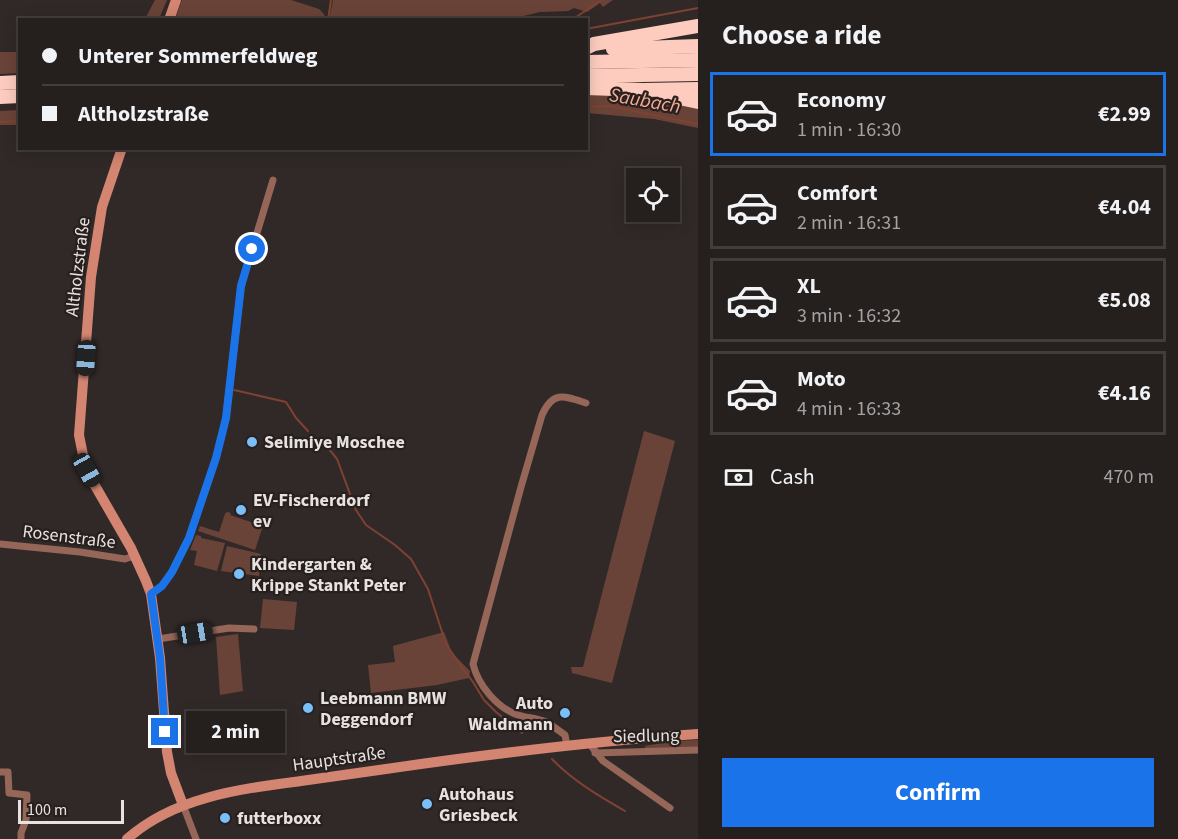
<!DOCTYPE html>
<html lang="en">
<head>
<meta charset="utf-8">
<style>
	:root { --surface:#251f1e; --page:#312c2b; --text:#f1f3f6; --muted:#a3a2a4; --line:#423d3c; --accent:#1a73e8 }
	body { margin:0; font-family:"Source Sans 3",sans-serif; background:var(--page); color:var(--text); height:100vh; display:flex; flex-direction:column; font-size:22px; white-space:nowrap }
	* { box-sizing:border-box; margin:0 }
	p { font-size:20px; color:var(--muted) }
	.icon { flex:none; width:33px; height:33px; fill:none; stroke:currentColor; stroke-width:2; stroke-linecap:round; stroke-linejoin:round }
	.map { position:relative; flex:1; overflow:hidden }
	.drawer { display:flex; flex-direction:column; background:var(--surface); width:480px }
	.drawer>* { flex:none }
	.guide { position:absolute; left:18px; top:18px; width:570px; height:132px; border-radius:0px; box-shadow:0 3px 15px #0003,0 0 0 2px var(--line); display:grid; align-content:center; height:132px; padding:0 24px; background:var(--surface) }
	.buttons { position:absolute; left:626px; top:168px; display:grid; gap:12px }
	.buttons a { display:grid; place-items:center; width:54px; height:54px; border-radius:0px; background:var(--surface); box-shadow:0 3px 15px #0003,0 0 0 2px var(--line); font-size:30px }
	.scale { position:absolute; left:18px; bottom:15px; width:106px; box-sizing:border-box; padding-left:6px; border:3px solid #e7e2e0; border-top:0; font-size:16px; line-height:21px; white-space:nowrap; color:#e7e2e0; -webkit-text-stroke:4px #27201e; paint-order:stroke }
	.end { position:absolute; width:27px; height:27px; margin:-14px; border:8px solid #1a73e8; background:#fff; box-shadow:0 0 0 3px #fff }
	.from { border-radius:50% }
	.bubble { position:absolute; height:42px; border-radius:0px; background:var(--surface); box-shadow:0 3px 15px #0003,0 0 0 2px var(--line); font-size:20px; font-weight:700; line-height:42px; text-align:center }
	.car { position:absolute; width:18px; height:36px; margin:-18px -9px; border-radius:8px; box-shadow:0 0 4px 2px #0007; background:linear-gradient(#222 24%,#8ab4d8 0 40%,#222 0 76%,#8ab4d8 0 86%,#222 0) }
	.guide b { display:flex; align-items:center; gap:21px; height:57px; font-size:22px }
	.guide b+b { border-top:2px solid var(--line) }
	.guide i { width:15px; height:15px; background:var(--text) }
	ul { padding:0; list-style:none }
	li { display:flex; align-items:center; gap:18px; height:84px; margin:0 12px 9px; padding:0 12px; border:3px solid var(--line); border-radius:0px }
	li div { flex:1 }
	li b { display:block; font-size:22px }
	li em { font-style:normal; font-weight:700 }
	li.selected { border-color:var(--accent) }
	li>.icon { width:54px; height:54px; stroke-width:1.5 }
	h2 { padding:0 24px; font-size:27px; line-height:72px }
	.pay { display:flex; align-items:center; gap:15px; height:66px; padding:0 24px; font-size:22px }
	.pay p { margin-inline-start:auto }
	.cta { display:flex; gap:12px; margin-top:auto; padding:12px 24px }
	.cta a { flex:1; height:69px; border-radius:0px; background:var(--accent); color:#fff; font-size:24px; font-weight:700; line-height:69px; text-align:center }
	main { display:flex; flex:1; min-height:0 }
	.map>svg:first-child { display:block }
	.green { fill:#6a4338 }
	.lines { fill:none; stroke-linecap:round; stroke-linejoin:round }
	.stream { stroke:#7f4232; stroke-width:2 }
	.street { stroke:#966659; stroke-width:7 }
	.secondary { stroke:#d38571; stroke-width:10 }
	.highway { stroke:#fdccbf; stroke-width:14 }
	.route { stroke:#1a73e8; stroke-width:8 }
	.poi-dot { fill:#7abff8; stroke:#27201e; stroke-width:2 }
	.labels { text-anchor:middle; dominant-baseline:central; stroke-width:4.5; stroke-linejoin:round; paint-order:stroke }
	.street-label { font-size:18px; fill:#e7e2e0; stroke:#27201e }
	.poi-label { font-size:18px; font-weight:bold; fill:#e7e2e0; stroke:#27201e; text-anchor:start }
	.water-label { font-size:20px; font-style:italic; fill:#f5a995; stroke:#27201e }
</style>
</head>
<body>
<main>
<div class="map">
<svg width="698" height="839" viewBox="0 0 698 839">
	<rect width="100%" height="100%" fill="#312928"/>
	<!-- green -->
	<g class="green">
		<polygon points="155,0 167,0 159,19 145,19"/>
		<polygon points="182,0 291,0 319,9 324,14 325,19 329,19 333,0 613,0 603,7 600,3 587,12 574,8 568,11 540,12 507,20 175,19"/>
		<polygon points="0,52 19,52 19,73 0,74"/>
		<polygon points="586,92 621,94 698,106 698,128 654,119 587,113"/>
		<polygon points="19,110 19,125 0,125 0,111"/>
		<polygon points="644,431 675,441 612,683 572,673 571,667 583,667"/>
		<polygon points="227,512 231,513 230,515 263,526 255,550 198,531 200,526 219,532 225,514"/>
		<polygon points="196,535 201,536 201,538 225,543 217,571 194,565 197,551 190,550"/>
		<polygon points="227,546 261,554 259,576 221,571"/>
		<polygon points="263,599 297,602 294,630 260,628"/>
		<polygon points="444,632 452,653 470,671 469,678 437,685 371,693 368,665 395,662 393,646"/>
		<polygon points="238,634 243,691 220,695 216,637"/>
		<polygon points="698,740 698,748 645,748 645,746 673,741"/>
	</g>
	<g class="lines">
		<!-- stream -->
		<g class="stream">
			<polyline points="328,20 331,0"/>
			<polyline points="572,20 601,0"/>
			<polyline points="586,29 698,8"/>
			<polyline points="586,107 609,106 698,124"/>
			<polyline points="0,122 20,121"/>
			<polyline points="234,390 286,402 296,418 308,431"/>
			<polyline points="324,443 337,459 356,510 366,525 395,545 411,559 428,589 446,644 461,666 473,682 484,700 496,712 522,733"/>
			<path d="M552,759C573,781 599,796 625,811"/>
		</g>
		<!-- street -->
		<g class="street">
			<polyline points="0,544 80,552 125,559 134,556"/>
			<polyline points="151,594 162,586 172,572 189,538 216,458 226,418 241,286 273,180"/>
			<polyline points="158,639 229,628 254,629"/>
			<polyline points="589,743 603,761 670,808"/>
			<path d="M567,746L565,735C559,731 552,725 546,722C537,718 527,718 518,715C497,708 478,685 473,664L521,487L542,415C553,390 565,396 586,403"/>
			<polyline points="595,753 698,750"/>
			<polyline points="0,772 8,772 9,793 27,795 26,820 21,833 21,839"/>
			<polyline points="183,805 196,839"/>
		</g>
		<!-- secondary -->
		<g class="secondary">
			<polyline points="169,20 176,0"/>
			<polyline points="122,148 102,207 91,277 79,435 86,470 131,548 146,581 151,594 160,658 167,752 171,773 183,805"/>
			<path d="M127,839C174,797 240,789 301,781C329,777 358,773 386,769C490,754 594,741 698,734"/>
		</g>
		<!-- highway -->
		<g class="highway">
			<polyline points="586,48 594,44 698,26"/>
			<polyline points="613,49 698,46"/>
			<polyline points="586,62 698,60"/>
			<polyline points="586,76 698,74"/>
			<polyline points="0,83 20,82"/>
			<polyline points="586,88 643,90 698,89"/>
			<polyline points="665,95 698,102"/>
			<polyline points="0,97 20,96"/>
		</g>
	</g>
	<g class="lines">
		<!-- route -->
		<polyline class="route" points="165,732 160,658 151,594 162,586 172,572 189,538 216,458 226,418 241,286 252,249"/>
	</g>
	<!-- markers -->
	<g class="poi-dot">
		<circle cx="252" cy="442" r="6"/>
		<circle cx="241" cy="510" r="6"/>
		<circle cx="239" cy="574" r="6"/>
		<circle cx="308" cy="708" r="6"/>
		<circle cx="565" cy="713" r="6"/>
		<circle cx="427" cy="804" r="6"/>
		<circle cx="225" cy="818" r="6"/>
	</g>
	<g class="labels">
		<!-- street labels -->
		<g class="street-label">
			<text transform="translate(78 267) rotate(-83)">Altholzstraße</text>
			<text transform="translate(69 537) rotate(7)">Rosenstraße</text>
			<text transform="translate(646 736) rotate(-1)">Siedlung</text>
			<text transform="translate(339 759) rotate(-8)">Hauptstraße</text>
		</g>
		<!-- poi labels -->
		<g class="poi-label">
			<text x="264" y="442">Selimiye Moschee</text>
			<text x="253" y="500">EV-Fischerdorf<tspan x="253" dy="21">ev</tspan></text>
			<text x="251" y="564">Kindergarten &amp;<tspan x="251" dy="21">Krippe Stankt Peter</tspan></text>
			<text x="320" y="698">Leebmann BMW<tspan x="320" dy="21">Deggendorf</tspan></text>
			<text x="553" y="703" text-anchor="end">Auto<tspan x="553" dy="21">Waldmann</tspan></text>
			<text x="439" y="794">Autohaus<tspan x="439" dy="21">Griesbeck</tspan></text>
			<text x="237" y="818">futterboxx</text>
		</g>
		<!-- water labels -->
		<g class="water-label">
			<text transform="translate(645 101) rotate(10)">Saubach</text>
		</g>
	</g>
</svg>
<div class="buttons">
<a><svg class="icon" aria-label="locate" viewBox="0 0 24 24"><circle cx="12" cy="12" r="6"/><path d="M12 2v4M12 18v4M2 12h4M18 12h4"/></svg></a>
</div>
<div class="scale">100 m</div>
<i class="end from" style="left:252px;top:249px"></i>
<i class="end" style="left:165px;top:732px"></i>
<div class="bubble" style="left:186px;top:711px;width:99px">2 min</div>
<i class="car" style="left:86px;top:358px;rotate:184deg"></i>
<i class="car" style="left:87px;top:470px;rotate:151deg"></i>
<i class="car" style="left:195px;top:633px;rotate:81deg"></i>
<div class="guide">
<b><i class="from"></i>Unterer Sommerfeldweg</b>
<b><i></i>Altholzstraße</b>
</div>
</div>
<section class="drawer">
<h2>Choose a ride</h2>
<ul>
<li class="selected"><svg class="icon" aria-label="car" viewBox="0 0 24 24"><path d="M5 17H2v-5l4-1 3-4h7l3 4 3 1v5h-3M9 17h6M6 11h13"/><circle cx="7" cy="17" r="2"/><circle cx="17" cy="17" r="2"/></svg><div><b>Economy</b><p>1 min · 16:30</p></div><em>€2.99</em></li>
<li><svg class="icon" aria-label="car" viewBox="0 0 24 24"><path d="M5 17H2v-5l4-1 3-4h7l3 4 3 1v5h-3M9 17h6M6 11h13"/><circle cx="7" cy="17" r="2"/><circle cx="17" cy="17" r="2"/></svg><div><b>Comfort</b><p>2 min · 16:31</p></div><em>€4.04</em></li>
<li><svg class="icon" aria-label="car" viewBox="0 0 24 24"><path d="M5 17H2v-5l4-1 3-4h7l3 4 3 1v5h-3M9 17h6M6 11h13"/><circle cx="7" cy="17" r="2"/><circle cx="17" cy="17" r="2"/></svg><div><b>XL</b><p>3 min · 16:32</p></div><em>€5.08</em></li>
<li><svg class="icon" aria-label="car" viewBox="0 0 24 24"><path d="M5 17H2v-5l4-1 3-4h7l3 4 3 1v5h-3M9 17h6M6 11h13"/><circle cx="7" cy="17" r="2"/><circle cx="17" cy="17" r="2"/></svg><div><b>Moto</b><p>4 min · 16:33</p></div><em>€4.16</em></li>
</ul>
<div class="pay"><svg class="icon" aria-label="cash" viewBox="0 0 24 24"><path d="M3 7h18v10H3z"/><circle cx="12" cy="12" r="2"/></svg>Cash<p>470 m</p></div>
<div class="cta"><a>Confirm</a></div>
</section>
</main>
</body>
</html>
